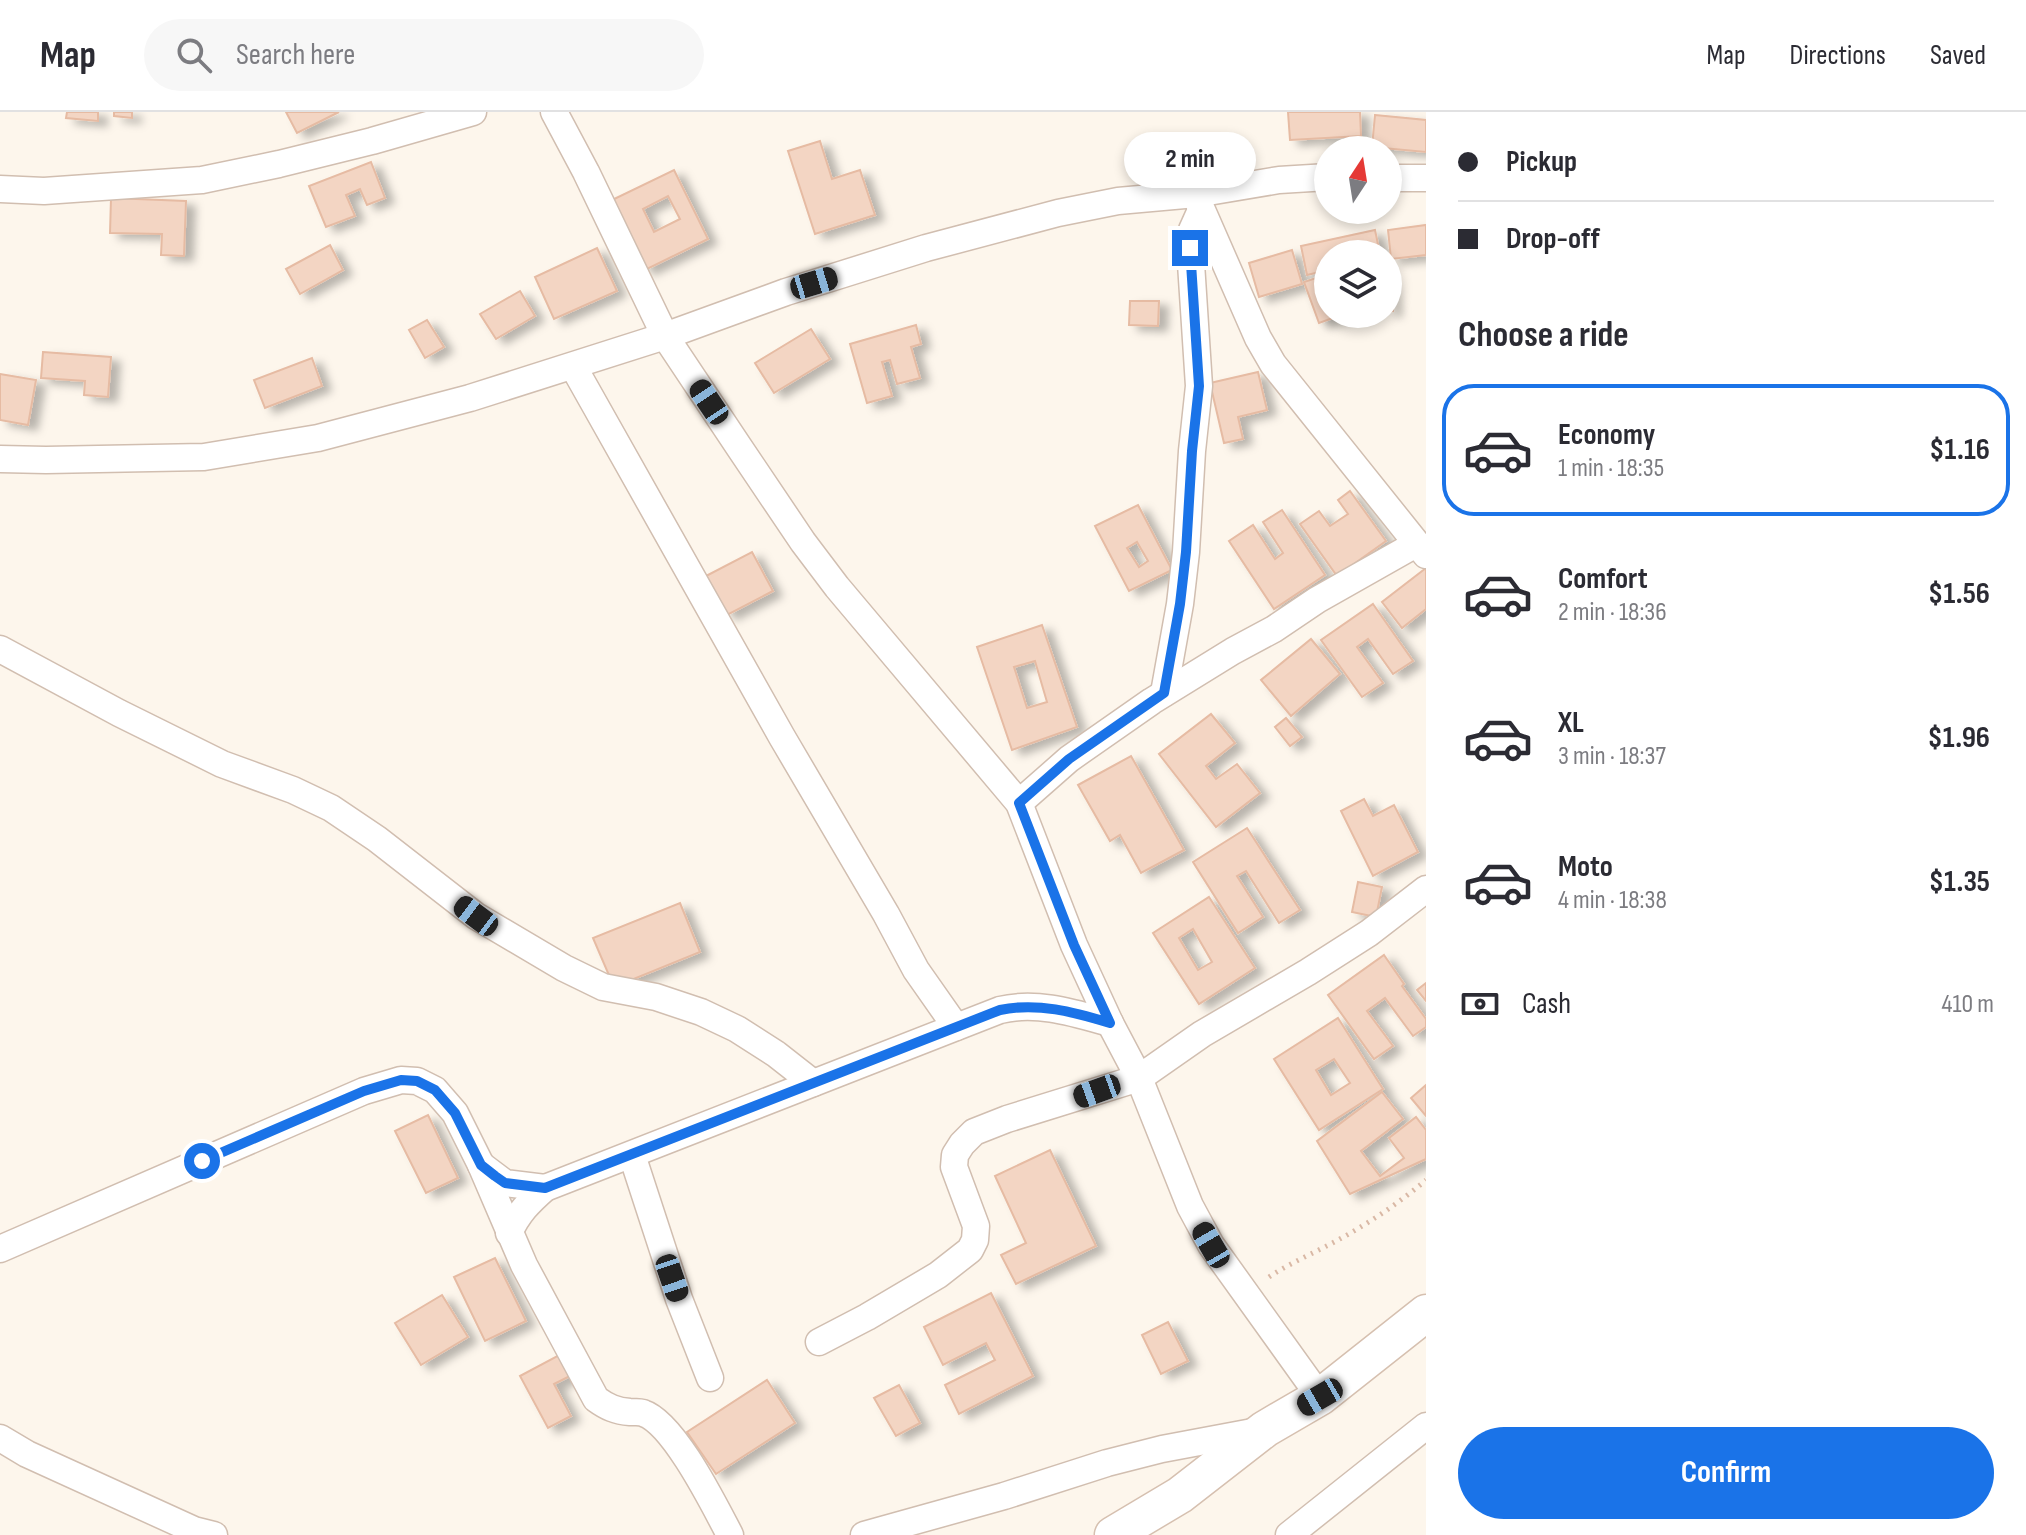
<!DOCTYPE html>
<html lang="en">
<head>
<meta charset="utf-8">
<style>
	:root { --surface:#fff; --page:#f7f7f7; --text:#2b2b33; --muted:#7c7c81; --line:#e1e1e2; --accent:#1a73e8 }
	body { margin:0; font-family:"Sofia Sans Condensed",sans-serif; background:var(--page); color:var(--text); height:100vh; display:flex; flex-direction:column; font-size:30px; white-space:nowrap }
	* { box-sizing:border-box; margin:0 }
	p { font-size:26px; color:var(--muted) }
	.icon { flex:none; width:44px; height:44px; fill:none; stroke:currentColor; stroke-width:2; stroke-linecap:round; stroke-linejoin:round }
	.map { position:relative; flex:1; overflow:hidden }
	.details { display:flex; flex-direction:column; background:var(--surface); width:600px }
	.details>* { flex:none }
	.top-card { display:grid; align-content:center; height:176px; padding:0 32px; background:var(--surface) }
	.needle { width:52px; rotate:12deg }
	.fabs { position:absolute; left:1314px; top:24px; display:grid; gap:16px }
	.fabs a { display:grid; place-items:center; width:88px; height:88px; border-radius:50%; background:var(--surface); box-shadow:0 4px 12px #0003; font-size:40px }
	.end { position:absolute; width:36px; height:36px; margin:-18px; border:10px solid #1a73e8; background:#fff; box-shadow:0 0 0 4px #fff }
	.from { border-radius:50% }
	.bubble { position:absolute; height:56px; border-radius:28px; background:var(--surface); box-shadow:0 4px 12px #0003; font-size:26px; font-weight:700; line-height:56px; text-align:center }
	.car { position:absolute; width:24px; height:48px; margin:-24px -12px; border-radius:10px; box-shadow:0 0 6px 2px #0007; background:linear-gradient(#222 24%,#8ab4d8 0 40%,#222 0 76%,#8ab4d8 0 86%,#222 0) }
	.top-card b { display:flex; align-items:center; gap:28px; height:76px; font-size:30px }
	.top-card b+b { border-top:2px solid var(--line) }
	.top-card i { width:20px; height:20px; background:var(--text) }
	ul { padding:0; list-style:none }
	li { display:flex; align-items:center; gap:24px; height:132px; margin:0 16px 12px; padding:0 16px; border:4px solid transparent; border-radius:32px }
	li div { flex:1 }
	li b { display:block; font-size:30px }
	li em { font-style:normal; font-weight:700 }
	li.selected { border-color:var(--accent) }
	li>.icon { width:72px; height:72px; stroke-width:1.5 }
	h2 { padding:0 32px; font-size:36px; line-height:96px }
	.pay { display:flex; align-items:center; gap:20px; height:88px; padding:0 32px; font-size:30px }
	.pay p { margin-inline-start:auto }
	.cta { display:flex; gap:16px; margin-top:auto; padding:16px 32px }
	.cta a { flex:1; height:92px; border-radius:48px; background:var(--accent); color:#fff; font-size:32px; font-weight:700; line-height:92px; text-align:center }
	header { display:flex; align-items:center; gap:48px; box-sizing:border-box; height:112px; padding:0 40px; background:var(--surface); border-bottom:2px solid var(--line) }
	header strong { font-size:38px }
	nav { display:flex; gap:44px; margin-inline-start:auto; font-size:28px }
	.search { width:560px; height:72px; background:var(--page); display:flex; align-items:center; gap:20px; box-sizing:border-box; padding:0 28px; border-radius:44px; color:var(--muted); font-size:30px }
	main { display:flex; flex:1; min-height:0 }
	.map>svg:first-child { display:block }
	.building { fill:#f3d5c3; stroke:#e6bba3; stroke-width:2; fill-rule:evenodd; filter:url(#shadow) }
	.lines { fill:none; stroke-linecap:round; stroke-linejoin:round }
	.minor-casing { stroke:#d1beb0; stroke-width:29 }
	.secondary-casing { stroke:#d6c0b0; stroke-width:39 }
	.path { stroke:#d9b8a5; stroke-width:5; stroke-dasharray:2 6; stroke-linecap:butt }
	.minor { stroke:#fff; stroke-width:26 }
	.secondary { stroke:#fff; stroke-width:36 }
	.route { stroke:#1a73e8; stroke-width:10 }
</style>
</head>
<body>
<header>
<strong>Map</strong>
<div class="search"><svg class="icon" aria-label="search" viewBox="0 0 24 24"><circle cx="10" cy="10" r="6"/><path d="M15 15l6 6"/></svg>Search here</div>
<nav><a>Map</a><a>Directions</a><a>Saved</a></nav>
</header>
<main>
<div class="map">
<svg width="1426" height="1423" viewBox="0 0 1426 1423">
	<defs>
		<filter id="shadow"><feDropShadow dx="9" dy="5" stdDeviation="4" flood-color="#0004"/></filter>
	</defs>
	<rect width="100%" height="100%" fill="#fdf6ec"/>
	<!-- building -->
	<g class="building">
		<polygon points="67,0 98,0 98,9 66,6"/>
		<polygon points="114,0 132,0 132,6 114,4"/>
		<polygon points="286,0 339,0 297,21"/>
		<polygon points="1288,0 1360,0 1361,24 1290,28"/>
		<polygon points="1375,3 1426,8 1426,40 1372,35"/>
		<polygon points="820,29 832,67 860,58 875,103 815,122 788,39"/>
		<polygon points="371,50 385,86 367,93 360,77 346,83 355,104 326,115 309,74"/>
		<path d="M674,58L708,127L645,158L610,89ZM668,84L680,107L654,120L643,97Z"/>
		<polygon points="111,86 186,89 184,144 161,143 162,122 110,121"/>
		<polygon points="1426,113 1426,143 1391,147 1388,118"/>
		<polygon points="1375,118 1380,142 1328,142 1328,158 1307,163 1301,134"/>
		<polygon points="330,133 343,158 300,182 286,157"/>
		<polygon points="597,136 617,179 554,207 535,165"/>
		<polygon points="1292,138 1302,172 1259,185 1249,151"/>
		<polygon points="1328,162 1328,202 1344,202 1319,211 1304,170"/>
		<polygon points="1388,167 1393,199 1388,200"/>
		<polygon points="520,179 535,204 496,227 480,202"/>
		<polygon points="1130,189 1159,189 1158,214 1129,213"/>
		<polygon points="427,208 444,235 425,246 409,218"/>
		<polygon points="916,213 921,232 911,235 920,266 897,272 890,248 882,250 892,284 867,291 850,232"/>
		<polygon points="811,217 830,247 774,281 755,251"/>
		<polygon points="43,240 111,245 108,285 84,283 85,269 41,266"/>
		<polygon points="312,246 322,274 265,296 254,268"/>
		<polygon points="1258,260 1267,298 1238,305 1243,327 1224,331 1210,271"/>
		<polygon points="0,262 36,268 28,313 0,308"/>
		<polygon points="1350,379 1386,429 1337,464 1300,412 1319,399 1330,414 1348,402 1338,388"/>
		<path d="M1138,393L1172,458L1129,479L1095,414ZM1137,430L1148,449L1139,455L1127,436Z"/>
		<polygon points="1282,398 1325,463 1274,497 1229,429 1253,413 1275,447 1283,441 1263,410"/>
		<polygon points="752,440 773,479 727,503 706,464"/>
		<polygon points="1426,456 1426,497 1402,516 1382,490"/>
		<polygon points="1373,492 1413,549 1393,562 1368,527 1357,535 1383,571 1362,585 1321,528"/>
		<path d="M1042,513L1077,615L1012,638L977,535ZM1035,549L1047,590L1027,596L1014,555Z"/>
		<polygon points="1311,527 1340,562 1291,604 1261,568"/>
		<polygon points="1211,602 1235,631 1206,654 1216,667 1237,652 1260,681 1216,715 1159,642"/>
		<polygon points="1286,606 1302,625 1290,634 1275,615"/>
		<polygon points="1131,644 1184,738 1141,761 1120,723 1110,729 1078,673"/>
		<polygon points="1364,687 1373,704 1394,693 1418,740 1373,764 1341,699"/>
		<polygon points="1247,716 1300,798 1279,811 1246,759 1237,764 1263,805 1238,821 1193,750"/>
		<polygon points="1358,770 1382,775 1376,805 1352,800"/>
		<path d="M1209,785L1255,856L1199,892L1153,821ZM1193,817L1212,850L1198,858L1179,826Z"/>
		<polygon points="680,791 700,840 614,875 593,826"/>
		<polygon points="1384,843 1404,872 1402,874 1426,907 1426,915 1413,924 1385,886 1367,899 1393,934 1374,947 1328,883"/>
		<polygon points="1426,871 1426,889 1417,878"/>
		<path d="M1338,906L1383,977L1319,1018L1274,947ZM1334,947L1350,971L1331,983L1316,958Z"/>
		<polygon points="1426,973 1426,1004 1411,986"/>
		<polygon points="1382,980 1403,1007 1361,1039 1380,1064 1404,1046 1389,1026 1416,1005 1426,1018 1426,1047 1350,1082 1317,1029"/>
		<polygon points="428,1003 458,1066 426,1081 395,1019"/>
		<polygon points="1050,1038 1096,1134 1016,1172 1001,1143 1026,1131 995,1064"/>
		<polygon points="495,1146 526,1209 485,1229 454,1165"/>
		<polygon points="991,1181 1033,1264 959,1302 945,1273 995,1248 986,1231 943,1253 924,1215"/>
		<polygon points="442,1183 468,1225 421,1253 395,1211"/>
		<polygon points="1168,1210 1188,1249 1161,1262 1142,1223"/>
		<polygon points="563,1241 574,1262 554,1272 571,1304 548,1316 520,1264"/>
		<polygon points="767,1268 795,1311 716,1362 687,1320"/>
		<polygon points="899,1273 920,1311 896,1324 874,1286"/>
	</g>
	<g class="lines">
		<!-- minor casing -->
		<g class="minor-casing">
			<g id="minor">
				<polyline points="554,0 586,60 665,224 739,335 803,430 837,475 1019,691 1074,833 1110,911 1139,966 1190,1094 1211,1133 1320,1285"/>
				<polyline points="1388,66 1426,66"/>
				<polyline points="0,77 44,79 202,68 279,52 372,29 473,0"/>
				<polyline points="1198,89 1258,226 1273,252 1426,443"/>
				<polyline points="573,254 782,625 886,802 916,858 956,915"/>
				<polyline points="0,347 46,348 204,345 318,326 470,286 665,224 786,180 926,136 1058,101 1118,89 1196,82 1279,68 1328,65"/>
				<polyline points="0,537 119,601 222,652 293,678 331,696 377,727 476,804 564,856 603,875 656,885 701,900 737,917 776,942 813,971"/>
				<polyline points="1164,581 1180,492 1186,440 1192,339 1199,274 1190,136 1192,118 1201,98"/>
				<polyline points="1019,691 1069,647 1152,589 1233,539 1274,517 1317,488 1416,432"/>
				<polyline points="632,1043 679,1187 710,1266"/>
				<polyline points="481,1053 505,1071 545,1076"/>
				<path d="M509,1121C518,1101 529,1090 545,1076L1000,898C1037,889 1074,901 1110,911"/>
				<path d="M0,1137L364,979L401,968L417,969L435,978L455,1001L481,1053L524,1153L596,1287C607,1295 616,1299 630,1300C632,1300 641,1300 643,1301C674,1311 714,1393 730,1423"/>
				<polyline points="819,1230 867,1205 938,1163 970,1138 975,1128 976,1114 954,1055 955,1043 962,1032 974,1020 1007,1007 1139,966 1202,922 1308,860 1369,821 1426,777"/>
				<polyline points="0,1326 27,1342 194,1418 214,1423"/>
				<polyline points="864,1423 1004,1384 1107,1351 1162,1337 1258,1319"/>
				<polyline points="1289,1423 1426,1314"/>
			</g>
		</g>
		<!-- secondary casing -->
		<g class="secondary-casing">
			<polyline id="secondary" points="1113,1423 1180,1383 1265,1317 1320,1285 1426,1201"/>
		</g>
		<!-- path -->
		<path class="path" d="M1269,1165C1290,1151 1314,1141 1336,1129C1368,1112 1399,1091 1426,1068"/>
		<!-- minor -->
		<use href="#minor" class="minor"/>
		<!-- secondary -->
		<use href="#secondary" class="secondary"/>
	</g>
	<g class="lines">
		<!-- route -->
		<path class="route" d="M202,1049L364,979L401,968L417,969L435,978L455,1001L481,1053L495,1064L505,1071L545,1076L1000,898C1037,890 1074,900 1110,911L1074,833L1019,691L1069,647L1164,581L1180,492L1186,440L1192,339L1199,274L1190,136"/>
	</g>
</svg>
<div class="fabs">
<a><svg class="needle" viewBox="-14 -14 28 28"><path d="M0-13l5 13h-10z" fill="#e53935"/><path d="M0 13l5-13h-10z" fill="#7c7c81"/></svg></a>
<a><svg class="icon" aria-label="layers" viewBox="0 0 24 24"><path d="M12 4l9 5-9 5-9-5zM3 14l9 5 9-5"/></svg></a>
</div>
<i class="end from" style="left:202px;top:1049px"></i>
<i class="end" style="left:1190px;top:136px"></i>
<div class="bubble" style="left:1124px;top:20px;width:132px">2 min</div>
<i class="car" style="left:814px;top:171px;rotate:73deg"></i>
<i class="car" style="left:709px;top:290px;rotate:326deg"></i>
<i class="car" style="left:476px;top:804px;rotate:307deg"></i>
<i class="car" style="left:1097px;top:979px;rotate:250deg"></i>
<i class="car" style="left:1211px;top:1133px;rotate:330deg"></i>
<i class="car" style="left:672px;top:1166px;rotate:161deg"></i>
<i class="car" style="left:1320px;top:1285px;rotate:240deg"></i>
</div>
<section class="details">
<div class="top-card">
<b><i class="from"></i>Pickup</b>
<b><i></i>Drop-off</b>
</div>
<h2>Choose a ride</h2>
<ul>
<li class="selected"><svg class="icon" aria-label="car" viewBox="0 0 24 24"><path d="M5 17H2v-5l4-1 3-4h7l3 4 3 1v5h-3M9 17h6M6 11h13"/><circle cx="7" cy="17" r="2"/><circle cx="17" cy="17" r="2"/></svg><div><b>Economy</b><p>1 min · 18:35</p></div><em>$1.16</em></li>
<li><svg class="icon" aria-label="car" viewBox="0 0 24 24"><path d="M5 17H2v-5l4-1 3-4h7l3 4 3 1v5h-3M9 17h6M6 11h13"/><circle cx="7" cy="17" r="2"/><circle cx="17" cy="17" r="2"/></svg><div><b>Comfort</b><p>2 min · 18:36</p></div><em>$1.56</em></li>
<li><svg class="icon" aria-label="car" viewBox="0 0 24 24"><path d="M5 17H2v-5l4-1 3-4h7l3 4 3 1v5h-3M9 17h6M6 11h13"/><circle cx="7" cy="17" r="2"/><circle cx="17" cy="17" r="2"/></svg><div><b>XL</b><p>3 min · 18:37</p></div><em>$1.96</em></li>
<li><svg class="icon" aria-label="car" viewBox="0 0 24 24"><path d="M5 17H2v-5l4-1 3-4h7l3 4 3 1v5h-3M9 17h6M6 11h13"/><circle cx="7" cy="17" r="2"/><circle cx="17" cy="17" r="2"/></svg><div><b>Moto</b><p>4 min · 18:38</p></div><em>$1.35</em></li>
</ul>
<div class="pay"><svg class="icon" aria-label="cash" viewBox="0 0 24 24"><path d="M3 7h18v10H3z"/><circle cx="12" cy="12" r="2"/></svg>Cash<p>410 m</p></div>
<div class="cta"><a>Confirm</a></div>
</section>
</main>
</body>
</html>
